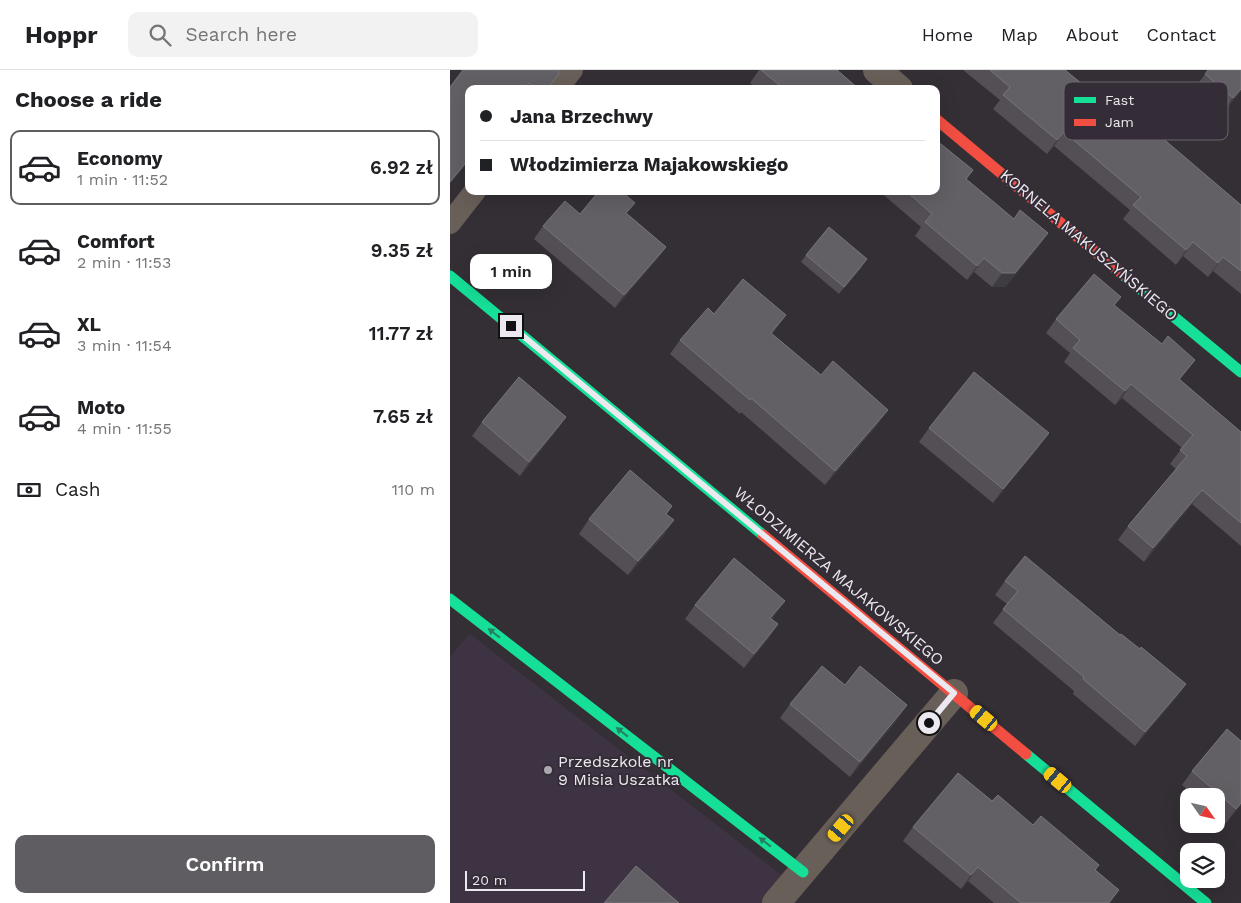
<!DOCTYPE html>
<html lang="en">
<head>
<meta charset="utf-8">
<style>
	:root { --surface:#fff; --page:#f2f2f2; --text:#202124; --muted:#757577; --line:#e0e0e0; --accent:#5f5d62 }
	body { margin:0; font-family:"Work Sans",sans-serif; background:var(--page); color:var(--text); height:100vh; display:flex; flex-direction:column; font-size:19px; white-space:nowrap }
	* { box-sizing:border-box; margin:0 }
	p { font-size:16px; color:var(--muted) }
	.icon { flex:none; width:28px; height:28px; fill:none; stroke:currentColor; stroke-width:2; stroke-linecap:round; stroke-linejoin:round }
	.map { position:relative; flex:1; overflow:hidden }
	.panel { display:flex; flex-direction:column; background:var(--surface); width:450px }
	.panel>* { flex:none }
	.banner { position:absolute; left:15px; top:15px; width:475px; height:110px; border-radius:10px; box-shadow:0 5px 20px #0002; display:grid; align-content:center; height:110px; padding:0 15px; background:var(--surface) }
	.needle { width:32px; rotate:124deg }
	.buttons { position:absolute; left:730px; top:718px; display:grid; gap:10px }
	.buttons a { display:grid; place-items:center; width:45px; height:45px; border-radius:10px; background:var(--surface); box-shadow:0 5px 20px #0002; font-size:25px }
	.scale { position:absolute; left:15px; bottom:12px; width:120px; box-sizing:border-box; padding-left:5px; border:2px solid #ece8ef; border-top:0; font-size:14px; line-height:18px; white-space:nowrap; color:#ece8ef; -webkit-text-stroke:4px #342d37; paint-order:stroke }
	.end { position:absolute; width:22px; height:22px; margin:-11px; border:6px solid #ece8ef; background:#111; box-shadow:0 0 0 2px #111 }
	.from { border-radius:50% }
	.bubble { position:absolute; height:35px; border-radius:10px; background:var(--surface); box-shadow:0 5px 20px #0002; font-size:16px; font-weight:600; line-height:35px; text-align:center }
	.car { position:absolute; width:15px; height:30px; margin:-15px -8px; border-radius:6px; box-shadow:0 0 4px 1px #0007; background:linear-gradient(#f5c518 24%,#345 0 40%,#f5c518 0 76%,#345 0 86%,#f5c518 0) }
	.banner b { display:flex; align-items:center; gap:18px; height:48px; font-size:19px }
	.banner b+b { border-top:1px solid var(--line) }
	.banner i { width:12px; height:12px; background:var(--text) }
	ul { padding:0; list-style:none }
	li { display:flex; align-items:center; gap:15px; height:75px; margin:0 10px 8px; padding:0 5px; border:2px solid transparent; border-radius:10px }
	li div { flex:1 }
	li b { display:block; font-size:19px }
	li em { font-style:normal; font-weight:600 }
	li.selected { border-color:var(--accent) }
	li>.icon { width:45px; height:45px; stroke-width:1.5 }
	h2 { padding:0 15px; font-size:22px; line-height:60px }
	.pay { display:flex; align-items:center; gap:12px; height:55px; padding:0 15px; font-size:19px }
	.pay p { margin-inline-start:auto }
	.primary-button { display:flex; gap:10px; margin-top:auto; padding:10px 15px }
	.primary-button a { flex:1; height:58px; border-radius:10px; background:var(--accent); color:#fff; font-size:20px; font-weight:600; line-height:58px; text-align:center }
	header { display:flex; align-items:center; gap:30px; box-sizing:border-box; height:70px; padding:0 25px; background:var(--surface); border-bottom:1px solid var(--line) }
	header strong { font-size:24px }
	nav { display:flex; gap:28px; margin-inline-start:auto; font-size:18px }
	.search { width:350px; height:45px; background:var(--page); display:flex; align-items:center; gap:12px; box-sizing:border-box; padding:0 18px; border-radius:10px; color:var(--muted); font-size:19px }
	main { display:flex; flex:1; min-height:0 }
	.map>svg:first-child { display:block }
	.built { fill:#3e3343 }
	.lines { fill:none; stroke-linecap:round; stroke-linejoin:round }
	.lane { stroke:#695f59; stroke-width:22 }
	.street { stroke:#695f59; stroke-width:28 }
	.fast { stroke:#16e098; stroke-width:11 }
	.jam { stroke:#f24e42; stroke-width:11 }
	.wall { fill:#534f55 }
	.shaded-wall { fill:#3f3c41 }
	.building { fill:#636065; stroke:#78757b }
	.oneway { fill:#267e63 }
	.route { stroke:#ece8ef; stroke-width:6 }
	.poi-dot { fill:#aba7ae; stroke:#342d37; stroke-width:2 }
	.labels { text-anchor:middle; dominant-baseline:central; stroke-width:4; stroke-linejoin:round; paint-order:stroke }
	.street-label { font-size:16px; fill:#ece8ef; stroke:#342d37 }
	.poi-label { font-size:16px; fill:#ece8ef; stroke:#342d37; text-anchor:start }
	.key { fill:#342d37; stroke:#6b656e; stroke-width:1 }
	.key-label { font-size:14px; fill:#ece8ef }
</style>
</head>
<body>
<header>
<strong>Hoppr</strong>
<div class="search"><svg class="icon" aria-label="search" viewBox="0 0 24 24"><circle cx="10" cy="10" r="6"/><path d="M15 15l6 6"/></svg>Search here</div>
<nav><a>Home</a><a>Map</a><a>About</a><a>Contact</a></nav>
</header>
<main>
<section class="panel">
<h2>Choose a ride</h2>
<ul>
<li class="selected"><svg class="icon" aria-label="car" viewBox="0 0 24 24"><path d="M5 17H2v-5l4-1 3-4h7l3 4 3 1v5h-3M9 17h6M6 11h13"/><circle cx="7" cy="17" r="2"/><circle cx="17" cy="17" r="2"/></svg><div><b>Economy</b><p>1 min · 11:52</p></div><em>6.92 zł</em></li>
<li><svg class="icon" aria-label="car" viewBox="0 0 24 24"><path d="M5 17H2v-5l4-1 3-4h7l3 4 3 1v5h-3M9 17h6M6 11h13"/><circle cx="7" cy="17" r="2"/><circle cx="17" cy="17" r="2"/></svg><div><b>Comfort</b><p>2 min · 11:53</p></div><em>9.35 zł</em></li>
<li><svg class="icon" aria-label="car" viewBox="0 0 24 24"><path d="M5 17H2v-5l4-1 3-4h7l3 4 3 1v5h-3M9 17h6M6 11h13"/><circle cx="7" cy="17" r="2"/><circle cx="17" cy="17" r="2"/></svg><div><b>XL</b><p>3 min · 11:54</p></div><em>11.77 zł</em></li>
<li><svg class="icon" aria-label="car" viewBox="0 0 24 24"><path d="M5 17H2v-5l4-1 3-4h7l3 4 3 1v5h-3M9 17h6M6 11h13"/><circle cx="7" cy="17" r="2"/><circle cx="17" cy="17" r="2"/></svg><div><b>Moto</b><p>4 min · 11:55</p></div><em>7.65 zł</em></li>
</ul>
<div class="pay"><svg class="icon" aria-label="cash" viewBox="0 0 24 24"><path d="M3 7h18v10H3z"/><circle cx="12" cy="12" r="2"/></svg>Cash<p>110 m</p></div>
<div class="primary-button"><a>Confirm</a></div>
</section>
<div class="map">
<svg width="791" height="833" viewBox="0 0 791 833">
	<rect width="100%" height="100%" fill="#332f35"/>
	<!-- built -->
	<polygon class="built" points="20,564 343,814 325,833 0,833 0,586"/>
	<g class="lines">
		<!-- lane -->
		<g class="lane">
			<polyline points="107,19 122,0"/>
			<polyline points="0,153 25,121"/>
		</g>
		<!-- street -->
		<g class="street">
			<polyline points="427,0 449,19"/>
			<polyline points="326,833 504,623"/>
		</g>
		<!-- fast -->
		<g class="fast">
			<polyline points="672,204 791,302"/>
			<polyline points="0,206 313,465"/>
			<polyline points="0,529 353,802"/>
			<polyline points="576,684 756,833"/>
		</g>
		<!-- jam -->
		<g class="jam">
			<polyline points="486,49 672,204"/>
			<polyline points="313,465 576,684"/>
		</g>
	</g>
	<!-- wall -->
	<g class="wall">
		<polygon points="108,0 99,19 19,19"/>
		<polygon points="309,0 387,0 409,19 307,19 300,13"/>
		<polygon points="513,0 615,0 642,22 778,125 791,135 791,224 763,201 758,207 733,186 726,195 673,149 680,140 604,76 597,84 543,39 550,30"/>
		<polygon points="791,0 791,21 773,42 745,18 755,4"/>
		<polygon points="523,100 516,109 564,149 598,163 588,177 555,217 542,217 524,202 517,210 465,166 471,157 429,121 486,121"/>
		<polygon points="130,144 177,144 216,177 207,189 165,238 84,169 93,156"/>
		<polygon points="356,185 412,197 389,224 351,192"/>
		<polygon points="665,236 712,274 745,290 730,310 791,362 791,476 742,434 694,492 668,470 678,456 726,399 720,394 732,378 672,328 665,335 614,292 620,283 596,263 606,249"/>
		<polygon points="264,244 326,259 322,264 428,354 375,415 291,342 290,344 220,284 230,270"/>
		<polygon points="116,347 106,361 70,406 22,366 32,352"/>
		<polygon points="479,358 589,377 543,433 469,372"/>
		<polygon points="216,444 214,465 178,505 129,464 139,449"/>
		<polygon points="555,511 670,565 736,614 726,628 685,676 623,624 624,621 543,553 557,534 545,525"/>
		<polygon points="245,535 325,545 322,549 328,554 318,569 294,598 235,549"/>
		<polygon points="395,615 457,635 447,650 400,707 330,648 340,634"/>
		<polygon points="791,671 791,735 776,753 766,744 766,726 745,726 732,715 742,701"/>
		<polygon points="542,731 583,755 646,800 669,820 660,833 544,833 518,811 511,819 453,771 463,757"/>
	</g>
	<!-- shaded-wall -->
	<g class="shaded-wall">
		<polygon points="791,19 791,21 773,42 783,28"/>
		<polygon points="614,62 604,76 597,84 607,70"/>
		<polygon points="19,89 19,91 0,114 0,112"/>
		<polygon points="598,163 588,177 555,217 542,217 552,203"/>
		<polygon points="743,172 733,186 726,195 736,180"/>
		<polygon points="216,177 207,189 165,238 174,225"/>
		<polygon points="773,187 763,201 758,207 768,193"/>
		<polygon points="534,188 524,202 517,210 527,196"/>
		<polygon points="417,189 412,197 389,224 394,217"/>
		<polygon points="336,245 326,259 311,277 321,263"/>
		<polygon points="745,290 735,303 719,323 729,309"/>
		<polygon points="681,314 672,328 665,335 675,321"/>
		<polygon points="438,340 428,354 375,415 385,401"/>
		<polygon points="116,347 106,361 70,406 79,392"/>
		<polygon points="599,363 589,377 543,433 553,419"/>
		<polygon points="752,420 742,434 694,492 703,478"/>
		<polygon points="224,450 214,465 178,505 188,491"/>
		<polygon points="335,531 325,545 310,562 320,548"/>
		<polygon points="328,554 318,569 294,598 304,584"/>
		<polygon points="736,614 726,628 685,676 695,662"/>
		<polygon points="457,635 447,650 400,707 410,692"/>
		<polygon points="791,733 791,735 776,753 786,739"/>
		<polygon points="528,797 518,811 511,819 521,805"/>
	</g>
	<!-- building -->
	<g class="building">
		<polygon points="13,0 108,0 109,4 97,19 87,19 79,13 74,19 19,19 19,89 0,112 0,17"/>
		<polygon points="311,0 387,0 409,19 334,19"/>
		<polygon points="540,0 615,0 642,22 649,14 791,135 791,201 773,187 768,193 743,172 736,180 683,135 691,127 614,62 607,70 553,25 560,17"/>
		<polygon points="758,0 791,0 791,19 783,28 755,4"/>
		<polygon points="422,16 426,19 420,19"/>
		<polygon points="486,70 523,100 516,109 539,128 564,149 570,140 598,163 565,203 552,203 534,188 527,196 475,152 482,144 456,121 486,121"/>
		<polygon points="149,121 171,121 185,133 176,143 216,177 174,225 93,156 115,131 130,144"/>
		<polygon points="379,157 417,189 394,217 356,185"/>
		<polygon points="644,204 671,227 664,235 712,274 718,266 745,290 729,309 791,362 791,453 752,420 703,478 678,456 737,386 730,380 743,365 681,314 675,321 623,278 630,270 606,249"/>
		<polygon points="293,209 336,245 321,263 371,305 383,291 438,340 385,401 301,328 300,330 230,270 258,238 264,244"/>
		<polygon points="524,302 599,363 553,419 479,358"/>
		<polygon points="69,307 116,347 79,392 32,352"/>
		<polygon points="180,400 222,436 216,444 224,450 188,491 139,449"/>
		<polygon points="575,486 670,565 671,564 690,579 691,577 736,614 695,662 633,609 634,607 553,539 568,521 555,511"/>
		<polygon points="284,488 335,531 320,548 328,554 304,584 245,535"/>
		<polygon points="372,596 395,615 410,596 457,635 410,692 340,634"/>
		<polygon points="777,659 791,671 791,733 786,739 742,701"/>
		<polygon points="508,703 542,731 548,725 583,755 591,746 649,795 645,800 669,820 658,833 571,833 528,797 521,805 463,757"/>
		<polygon points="186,796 229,833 154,833"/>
	</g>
	<!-- one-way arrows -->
	<defs><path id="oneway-solid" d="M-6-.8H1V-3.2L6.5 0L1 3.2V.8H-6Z" transform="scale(1.25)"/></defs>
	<g class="oneway">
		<use href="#oneway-solid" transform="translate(44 563) rotate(-142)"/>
		<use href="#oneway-solid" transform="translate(172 662) rotate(-142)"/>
		<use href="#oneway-solid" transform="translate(315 772) rotate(-142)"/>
	</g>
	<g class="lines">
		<!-- route -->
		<polyline class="route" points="61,256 504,623 479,653"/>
	</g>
	<!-- markers -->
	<circle class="poi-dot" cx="98" cy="700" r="5"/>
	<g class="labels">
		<!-- street labels -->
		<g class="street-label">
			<text transform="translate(639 175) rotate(40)">KORNELA MAKUSZYŃSKIEGO</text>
			<text transform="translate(389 506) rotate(40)">WŁODZIMIERZA MAJAKOWSKIEGO</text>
		</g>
		<!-- poi labels -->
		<g class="poi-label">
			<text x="108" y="691">Przedszkole nr<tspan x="108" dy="18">9 Misia Uszatka</tspan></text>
		</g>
	</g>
	<!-- legend -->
	<rect x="614" y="12" width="164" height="58" rx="8" class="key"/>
	<rect x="624" y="27" width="22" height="6" fill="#16e098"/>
	<rect x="624" y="49" width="22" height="7" fill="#f24e42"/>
	<g class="key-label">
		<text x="655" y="35">Fast</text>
		<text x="655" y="57">Jam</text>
	</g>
</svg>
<div class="buttons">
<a><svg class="needle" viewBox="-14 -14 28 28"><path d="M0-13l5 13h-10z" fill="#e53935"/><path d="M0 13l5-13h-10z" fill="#757577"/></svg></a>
<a><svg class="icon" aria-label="layers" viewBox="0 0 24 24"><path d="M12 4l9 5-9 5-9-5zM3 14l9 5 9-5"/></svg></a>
</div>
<div class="scale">20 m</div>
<i class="end from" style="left:479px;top:653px"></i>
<i class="end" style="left:61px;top:256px"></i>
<div class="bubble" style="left:20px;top:184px;width:82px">1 min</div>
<i class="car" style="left:534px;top:648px;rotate:310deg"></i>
<i class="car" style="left:608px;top:710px;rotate:310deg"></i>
<i class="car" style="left:391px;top:758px;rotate:220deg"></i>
<div class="banner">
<b><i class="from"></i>Jana Brzechwy</b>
<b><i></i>Włodzimierza Majakowskiego</b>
</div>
</div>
</main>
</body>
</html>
